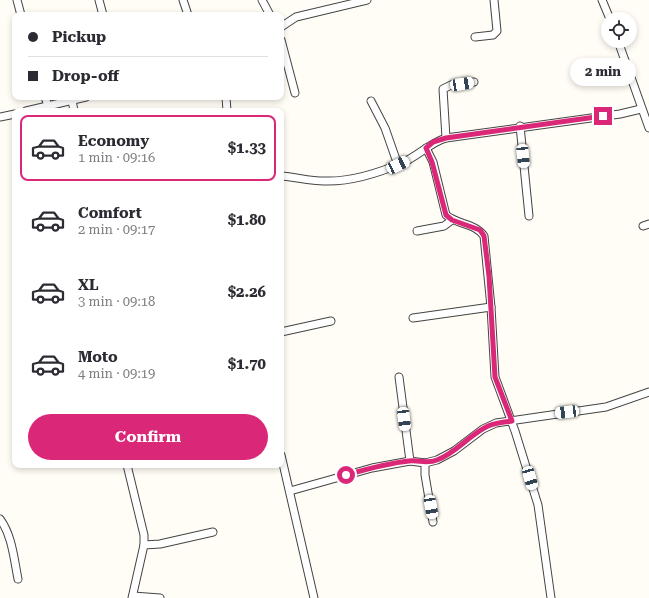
<!DOCTYPE html>
<html lang="en">
<head>
<meta charset="utf-8">
<style>
	:root { --surface:#fff; --page:#f7f7f7; --text:#2b2b33; --muted:#7c7c81; --line:#e1e1e2; --accent:#db2777 }
	body { margin:0; font-family:"Roboto Serif",serif; background:var(--page); color:var(--text); height:100vh; display:flex; flex-direction:column; font-size:15px; white-space:nowrap }
	* { box-sizing:border-box; margin:0 }
	p { font-size:13px; color:var(--muted) }
	.icon { flex:none; width:22px; height:22px; fill:none; stroke:currentColor; stroke-width:2; stroke-linecap:round; stroke-linejoin:round }
	.map { position:relative; flex:1; overflow:hidden }
	.drawer { position:absolute; left:12px; top:108px; width:272px; height:360px; display:flex; flex-direction:column; background:var(--surface); border-radius:8px; box-shadow:0 2px 6px #0003 }
	.drawer>* { flex:none }
	.top-card { position:absolute; left:12px; top:12px; width:272px; height:88px; border-radius:8px; box-shadow:0 2px 6px #0003; display:grid; align-content:center; height:88px; padding:0 16px; background:var(--surface) }
	.tools { position:absolute; left:601px; top:12px; display:grid; gap:8px }
	.tools a { display:grid; place-items:center; width:36px; height:36px; border-radius:50%; background:var(--surface); box-shadow:0 2px 6px #0003; font-size:20px }
	.end { position:absolute; width:18px; height:18px; margin:-9px; border:5px solid #db2777; background:#fff; box-shadow:0 0 0 2px #fff }
	.from { border-radius:50% }
	.bubble { position:absolute; height:28px; border-radius:14px; background:var(--surface); box-shadow:0 2px 6px #0003; font-size:13px; font-weight:700; line-height:28px; text-align:center }
	.car { position:absolute; width:12px; height:24px; margin:-12px -6px; border-radius:5px; box-shadow:0 0 3px 1px #0007; background:linear-gradient(#fff 24%,#345 0 40%,#fff 0 76%,#345 0 86%,#fff 0) }
	.top-card b { display:flex; align-items:center; gap:14px; height:38px; font-size:15px }
	.top-card b+b { border-top:1px solid var(--line) }
	.top-card i { width:10px; height:10px; background:var(--text) }
	ul { padding:7px 0 0; list-style:none }
	li { display:flex; align-items:center; gap:12px; height:66px; margin:0 8px 6px; padding:0 8px; border:2px solid transparent; border-radius:8px }
	li div { flex:1 }
	li b { display:block; font-size:15px }
	li em { font-style:normal; font-weight:700 }
	li.active { border-color:var(--accent) }
	li>.icon { width:36px; height:36px; stroke-width:1.5 }
	.action { display:flex; gap:8px; margin-top:auto; padding:8px 16px }
	.action a { flex:1; height:46px; border-radius:24px; background:var(--accent); color:#fff; font-size:16px; font-weight:700; line-height:46px; text-align:center }
	.map>svg:first-child { display:block }
	.lines { fill:none; stroke-linecap:round; stroke-linejoin:round }
	.street-casing { stroke:#444; stroke-width:9 }
	.street { stroke:#fff; stroke-width:7 }
	.route { stroke:#db2777; stroke-width:5 }
</style>
</head>
<body>
<div class="map">
<svg width="649" height="598" viewBox="0 0 649 598">
	<rect width="100%" height="100%" fill="#fffdf5"/>
	<g class="lines">
		<!-- street casing -->
		<g class="street-casing">
			<g id="street">
				<polyline points="17,0 21,15"/>
				<polyline points="99,0 103,15"/>
				<polyline points="183,0 188,15"/>
				<polyline points="262,0 270,15"/>
				<polyline points="602,0 610,19"/>
				<polyline points="281,27 296,17 367,0"/>
				<polyline points="475,37 493,35 497,31 494,0"/>
				<polyline points="281,40 295,93"/>
				<polyline points="618,41 649,128"/>
				<polyline points="45,97 48,106"/>
				<polyline points="226,97 227,111"/>
				<polyline points="72,100 74,111"/>
				<polyline points="371,101 385,128 398,165"/>
				<polyline points="26,111 86,97"/>
				<polyline points="0,117 15,114"/>
				<polyline points="520,126 529,216"/>
				<polyline points="446,138 443,89 451,85 474,82"/>
				<path d="M426,148L433,162L446,215C458,225 475,223 484,236L491,307L495,377L515,431L538,505L551,598"/>
				<path d="M281,176C295,177 310,181 324,181C351,182 379,173 404,162C419,155 430,143 446,138L620,114L641,109"/>
				<polyline points="643,226 649,224"/>
				<polyline points="417,231 444,226 452,220"/>
				<polyline points="413,318 491,307"/>
				<polyline points="281,332 331,321"/>
				<polyline points="399,377 410,461"/>
				<polyline points="281,455 314,598"/>
				<polyline points="425,463 425,475 433,522"/>
				<polyline points="127,465 144,535 144,545 132,598"/>
				<polyline points="290,491 372,468 410,461 425,463 437,460 454,451 483,429 496,423 606,407 649,392"/>
				<path d="M0,519C12,535 14,559 18,579"/>
				<polyline points="144,545 160,544 213,532"/>
				<polyline points="133,596 160,598"/>
			</g>
		</g>
		<!-- street -->
		<use href="#street" class="street"/>
	</g>
	<g class="lines">
		<!-- route -->
		<path class="route" d="M346,475C367,469 388,463 409,461C419,460 427,464 437,460C456,453 469,435 488,426C495,423 504,422 512,421L495,377L489,276L484,236L480,230L452,220L446,215L432,162L426,148L433,142L446,138L603,116"/>
	</g>
</svg>
<div class="tools">
<a><svg class="icon" aria-label="locate" viewBox="0 0 24 24"><circle cx="12" cy="12" r="6"/><path d="M12 2v4M12 18v4M2 12h4M18 12h4"/></svg></a>
</div>
<i class="end from" style="left:346px;top:475px"></i>
<i class="end" style="left:603px;top:116px"></i>
<div class="bubble" style="left:570px;top:58px;width:66px">2 min</div>
<i class="car" style="left:462px;top:84px;rotate:81deg"></i>
<i class="car" style="left:523px;top:156px;rotate:174deg"></i>
<i class="car" style="left:398px;top:165px;rotate:65deg"></i>
<i class="car" style="left:567px;top:412px;rotate:263deg"></i>
<i class="car" style="left:404px;top:419px;rotate:173deg"></i>
<i class="car" style="left:530px;top:478px;rotate:164deg"></i>
<i class="car" style="left:431px;top:507px;rotate:170deg"></i>
<div class="top-card">
<b><i class="from"></i>Pickup</b>
<b><i></i>Drop-off</b>
</div>
<section class="drawer">
<ul>
<li class="active"><svg class="icon" aria-label="car" viewBox="0 0 24 24"><path d="M5 17H2v-5l4-1 3-4h7l3 4 3 1v5h-3M9 17h6M6 11h13"/><circle cx="7" cy="17" r="2"/><circle cx="17" cy="17" r="2"/></svg><div><b>Economy</b><p>1 min · 09:16</p></div><em>$1.33</em></li>
<li><svg class="icon" aria-label="car" viewBox="0 0 24 24"><path d="M5 17H2v-5l4-1 3-4h7l3 4 3 1v5h-3M9 17h6M6 11h13"/><circle cx="7" cy="17" r="2"/><circle cx="17" cy="17" r="2"/></svg><div><b>Comfort</b><p>2 min · 09:17</p></div><em>$1.80</em></li>
<li><svg class="icon" aria-label="car" viewBox="0 0 24 24"><path d="M5 17H2v-5l4-1 3-4h7l3 4 3 1v5h-3M9 17h6M6 11h13"/><circle cx="7" cy="17" r="2"/><circle cx="17" cy="17" r="2"/></svg><div><b>XL</b><p>3 min · 09:18</p></div><em>$2.26</em></li>
<li><svg class="icon" aria-label="car" viewBox="0 0 24 24"><path d="M5 17H2v-5l4-1 3-4h7l3 4 3 1v5h-3M9 17h6M6 11h13"/><circle cx="7" cy="17" r="2"/><circle cx="17" cy="17" r="2"/></svg><div><b>Moto</b><p>4 min · 09:19</p></div><em>$1.70</em></li>
</ul>
<div class="action"><a>Confirm</a></div>
</section>
</div>
</body>
</html>
